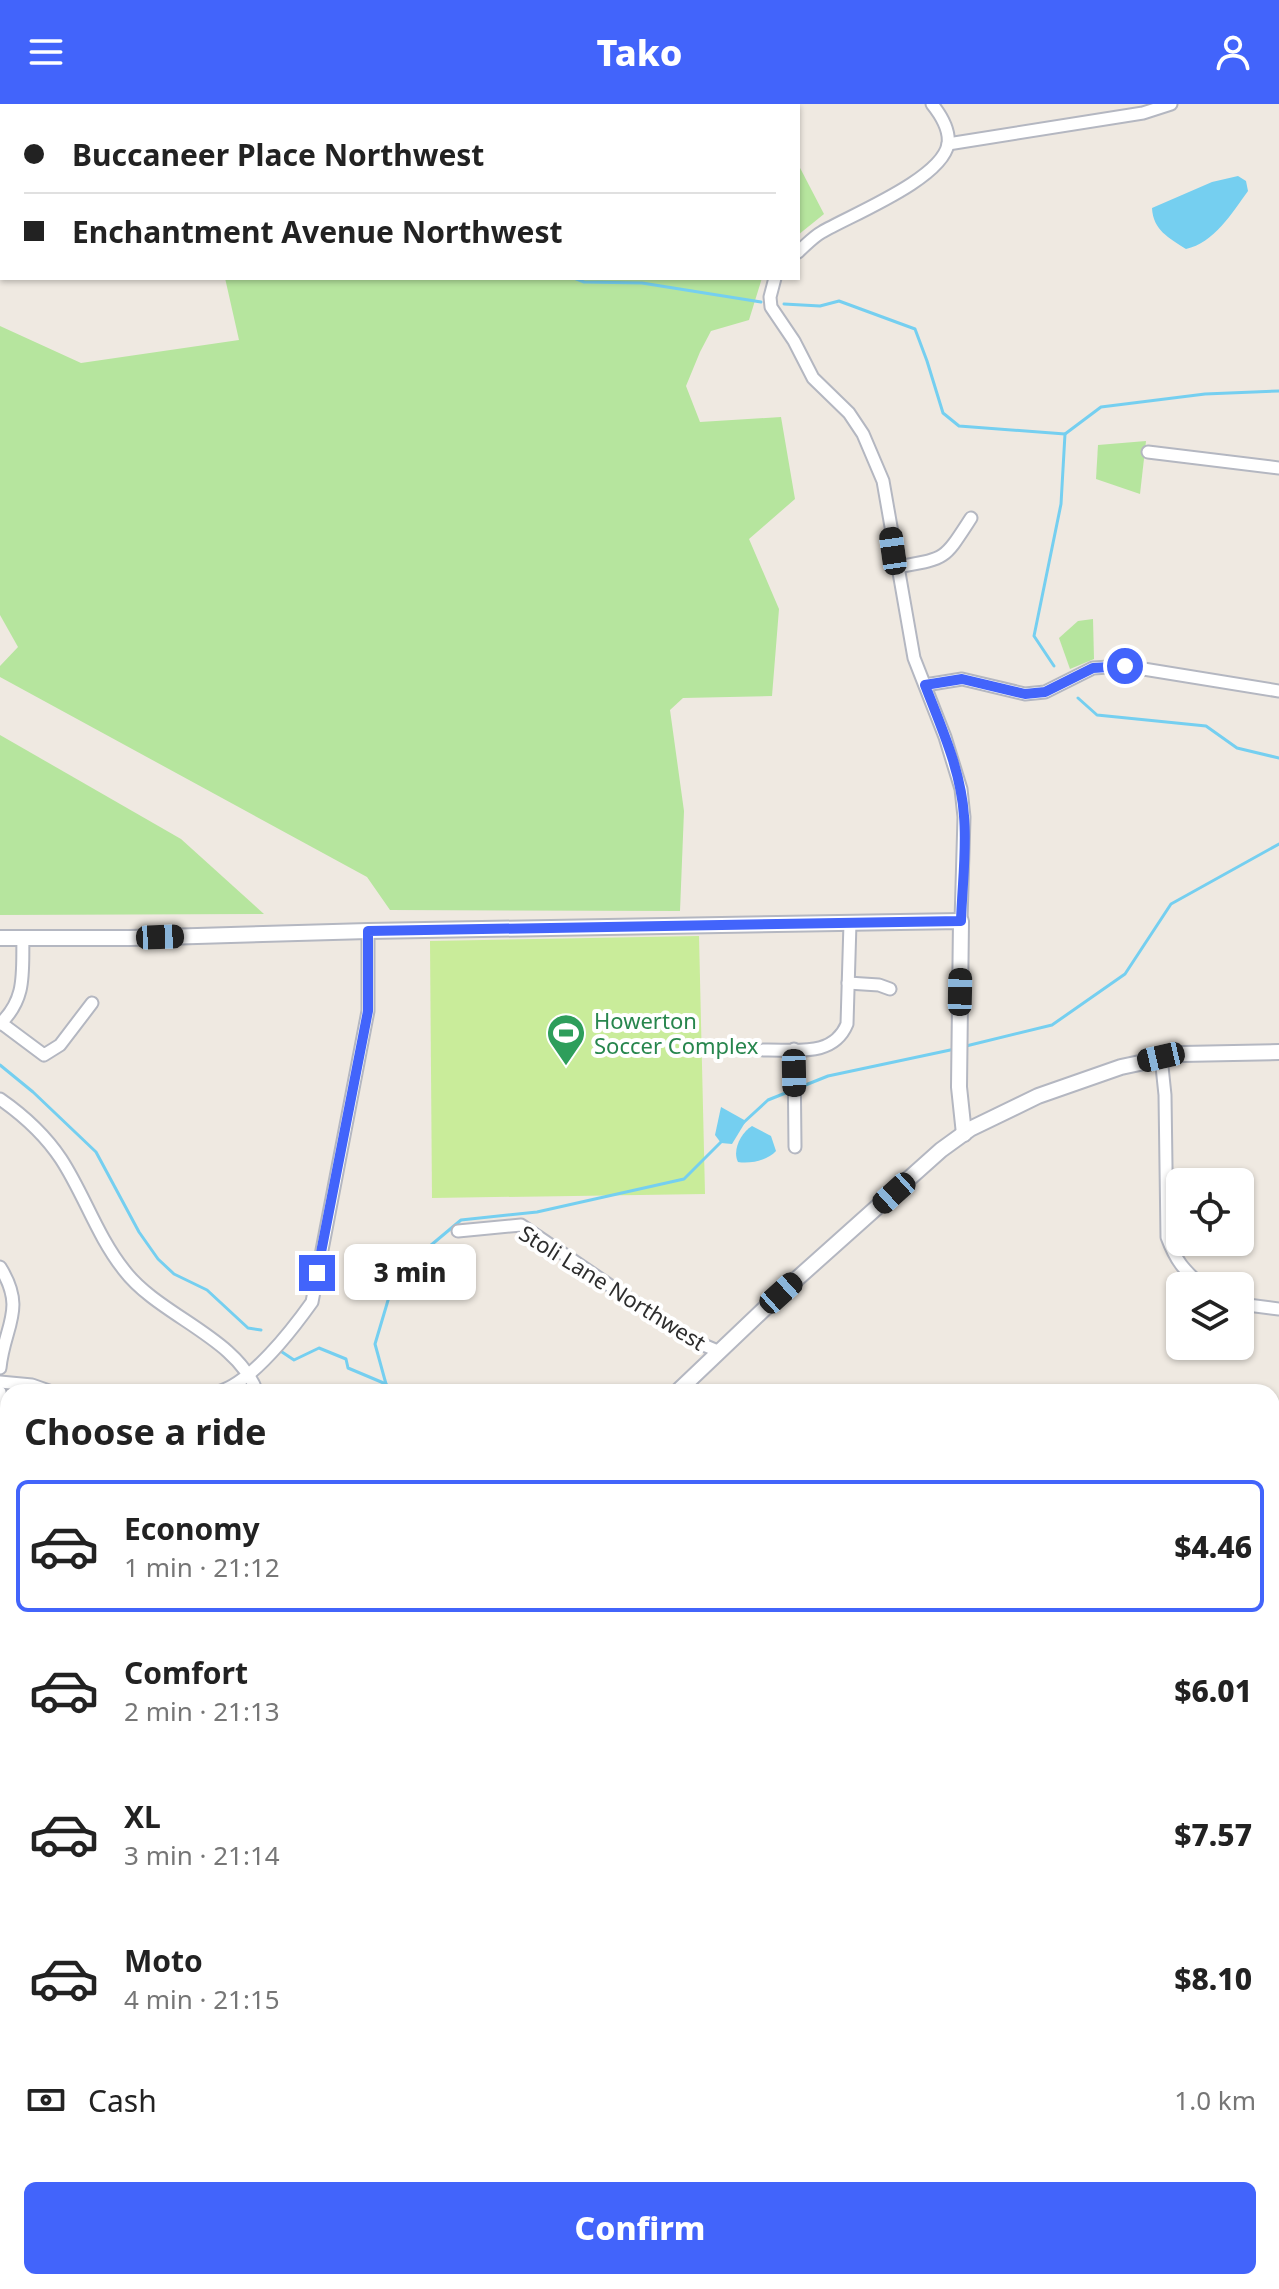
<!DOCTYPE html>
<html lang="en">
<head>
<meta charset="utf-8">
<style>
	:root { --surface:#fff; --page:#f2f2f2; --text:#222; --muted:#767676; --line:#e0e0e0; --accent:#4264fb }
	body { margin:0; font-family:"Noto Sans",sans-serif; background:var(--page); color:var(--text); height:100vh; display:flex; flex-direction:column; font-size:30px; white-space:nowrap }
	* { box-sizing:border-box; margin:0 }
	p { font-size:26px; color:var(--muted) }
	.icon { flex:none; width:44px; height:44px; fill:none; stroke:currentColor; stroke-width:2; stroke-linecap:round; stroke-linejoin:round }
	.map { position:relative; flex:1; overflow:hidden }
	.sheet { position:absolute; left:0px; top:1280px; width:1280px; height:906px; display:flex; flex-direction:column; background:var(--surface); border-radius:24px 24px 0 0; box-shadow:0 2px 6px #0004 }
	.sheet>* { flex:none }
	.top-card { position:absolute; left:0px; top:0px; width:800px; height:176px; box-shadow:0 2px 6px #0004; display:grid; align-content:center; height:176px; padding:0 24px; background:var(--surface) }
	.buttons { position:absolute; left:1166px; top:1064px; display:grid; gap:16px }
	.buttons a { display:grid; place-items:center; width:88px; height:88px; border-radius:12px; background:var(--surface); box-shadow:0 2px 6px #0004; font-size:40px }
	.end { position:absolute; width:36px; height:36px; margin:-18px; border:10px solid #4264fb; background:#fff; box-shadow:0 0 0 4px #fff }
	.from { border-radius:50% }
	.bubble { position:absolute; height:56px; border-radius:12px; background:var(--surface); box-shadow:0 2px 6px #0004; font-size:26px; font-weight:800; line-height:56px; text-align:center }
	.car { position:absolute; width:24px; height:48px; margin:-24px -12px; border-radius:10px; box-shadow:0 0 6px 2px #0007; background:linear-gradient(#222 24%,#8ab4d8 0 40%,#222 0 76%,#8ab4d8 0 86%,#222 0) }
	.top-card b { display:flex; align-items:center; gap:28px; height:76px; font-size:30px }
	.top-card b+b { border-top:2px solid var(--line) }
	.top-card i { width:20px; height:20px; background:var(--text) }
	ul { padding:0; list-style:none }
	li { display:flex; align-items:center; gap:24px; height:132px; margin:0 16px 12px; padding:0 8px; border:4px solid transparent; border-radius:12px }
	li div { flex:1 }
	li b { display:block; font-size:30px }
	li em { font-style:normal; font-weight:800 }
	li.selected { border-color:var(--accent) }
	li>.icon { width:72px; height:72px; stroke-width:1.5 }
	h2 { padding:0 24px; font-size:36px; line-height:96px }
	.pay { display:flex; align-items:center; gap:20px; height:88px; padding:0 24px; font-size:30px }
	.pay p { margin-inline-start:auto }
	.primary-button { display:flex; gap:16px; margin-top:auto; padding:16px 24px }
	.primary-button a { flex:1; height:92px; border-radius:12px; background:var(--accent); color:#fff; font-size:32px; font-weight:800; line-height:92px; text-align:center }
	header { display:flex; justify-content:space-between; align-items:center; height:104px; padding:0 24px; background:var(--accent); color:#fff; font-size:36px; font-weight:800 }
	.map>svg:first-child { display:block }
	.green { fill:#b6e59e }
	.pitch { fill:#c9ec9a }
	.water { fill:#75cff0 }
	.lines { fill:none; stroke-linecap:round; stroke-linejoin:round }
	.stream { stroke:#75cff0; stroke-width:3 }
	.minor-casing { stroke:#b4b7c1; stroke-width:15 }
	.tertiary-casing { stroke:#b4b7c1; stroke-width:18 }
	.secondary-casing { stroke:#b4b7c1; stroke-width:18 }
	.motorway-casing { stroke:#c9c9c9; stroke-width:24 }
	.minor { stroke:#fff; stroke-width:11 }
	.tertiary { stroke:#fff; stroke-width:14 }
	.secondary { stroke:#fff; stroke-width:14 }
	.motorway { stroke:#ffa35c; stroke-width:20 }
	.rail { stroke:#a3a6b8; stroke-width:3 }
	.motorway-bridge-casing { stroke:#c9c9c9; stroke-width:24; stroke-linecap:butt }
	.motorway-bridge { stroke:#ffa35c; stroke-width:20 }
	.route { stroke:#4264fb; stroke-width:10 }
	.labels { text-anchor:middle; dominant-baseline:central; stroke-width:8; stroke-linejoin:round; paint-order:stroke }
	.leisure-label { font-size:22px; fill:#27864d; stroke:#fff; text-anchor:start }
	.street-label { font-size:22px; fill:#2e2e2e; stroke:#fff }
</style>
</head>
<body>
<header><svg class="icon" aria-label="menu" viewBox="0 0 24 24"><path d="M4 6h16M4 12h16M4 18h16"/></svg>Tako<svg class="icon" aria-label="person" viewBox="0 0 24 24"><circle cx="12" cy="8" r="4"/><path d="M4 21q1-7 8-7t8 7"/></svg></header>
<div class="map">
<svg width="1279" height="2185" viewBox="0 0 1279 2185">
	<rect width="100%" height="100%" fill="#efe9e1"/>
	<!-- green -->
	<g class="green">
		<polygon points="798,60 824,110 798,131"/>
		<polygon points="225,174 762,174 749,216 711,227 700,248 686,282 700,318 781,313 795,395 749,435 779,505 772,592 683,594 670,606 684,707 680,807 390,806 367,773 0,573 0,562 18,543 0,511 0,222 81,259 239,236"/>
		<polygon points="1146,337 1140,390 1096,375 1098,341"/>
		<polygon points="1093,515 1094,555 1070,565 1059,534 1078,517"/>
		<polygon points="0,631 181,735 264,810 0,811"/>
		<polygon points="0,2175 8,2178 71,2185 0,2185"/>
	</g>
	<!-- pitch -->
	<polygon class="pitch" points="699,832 705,1090 432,1094 430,837"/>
	<!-- water -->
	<g class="water">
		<path d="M1238,72L1246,77L1248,87C1232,109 1214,139 1186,145C1169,134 1153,126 1152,104L1212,78Z"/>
		<polygon points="721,1003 746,1017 732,1040 721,1039 715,1031"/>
		<path d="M752,1022L771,1032L776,1047C768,1056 751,1060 738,1058C732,1046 741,1029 752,1022Z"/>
	</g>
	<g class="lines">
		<!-- stream -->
		<g class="stream">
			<polyline points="0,103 2,103"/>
			<polyline points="574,174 584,178 642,179 761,198"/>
			<polyline points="784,200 820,202 839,197 915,225 927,257 943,309 959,322 1065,330 1101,303 1205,290 1279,287"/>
			<polyline points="1054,562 1034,532 1061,400 1065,330"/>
			<polyline points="1078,594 1097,611 1206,622 1237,644 1279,654"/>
			<polyline points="962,943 1052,921 1125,870 1171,800 1279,740"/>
			<polyline points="0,961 33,988 96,1048 139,1128 158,1155 174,1170 207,1186 248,1224 261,1226"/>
			<polyline points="743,1019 768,996 828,972 955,945"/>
			<polyline points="282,1248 294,1256 319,1244 346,1255 348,1264 386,1280 389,1288"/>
			<polyline points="386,1280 375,1240 389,1193 412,1157 461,1116 537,1108 684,1075 722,1037"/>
			<polyline points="669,2185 712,2185"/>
		</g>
		<!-- minor casing -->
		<g class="minor-casing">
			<g id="minor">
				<polyline points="948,40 1143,9 1171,0"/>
				<path d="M798,148C806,141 813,133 822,128C851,111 942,75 948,40C950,26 940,10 932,0"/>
				<polyline points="775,174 770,193 771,203 794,237 813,274 849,309 863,330 883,377 914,554 945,633 961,685 964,713 961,817"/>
				<polyline points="1148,348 1279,364"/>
				<path d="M897,463C947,454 943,457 971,414"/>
				<polyline points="925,581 962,575 1025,590 1045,588 1093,564 1125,562 1279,587"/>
				<polyline points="848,879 879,881 890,885"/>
				<polyline points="1,919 44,951 60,941 92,899"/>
				<path d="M0,920C27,894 22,869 23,833"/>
				<polyline points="794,945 795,1043"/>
				<path d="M763,946C795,945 833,954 847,920L850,819"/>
				<path d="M1161,953L1165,991L1167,1133C1176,1157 1183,1165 1202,1182"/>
				<path d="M0,995C23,1011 45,1031 61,1055C84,1090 97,1132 124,1166C159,1212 237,1233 257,1288"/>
				<polyline points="458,1127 521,1121 687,1234 720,1248"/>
				<path d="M0,1163C27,1206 4,1222 0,1264"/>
				<polyline points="1240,1200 1279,1205"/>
				<polyline points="0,1278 32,1281 52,1288"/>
				<polyline points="0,1288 8,1353"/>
				<path d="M218,1288C251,1279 292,1226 312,1198L368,907V827"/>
				<polyline points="0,1490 8,1475"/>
				<polyline points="1272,1529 1279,1534"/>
				<polyline points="1272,1777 1279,1777"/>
			</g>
		</g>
		<!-- tertiary casing -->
		<g class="tertiary-casing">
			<g id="tertiary">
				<polyline points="0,834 130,834 368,827 961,817 959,983 964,1030"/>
				<polyline points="0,2052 8,2053"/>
				<polyline points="804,2178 836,2185"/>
			</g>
		</g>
		<!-- secondary casing -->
		<g class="secondary-casing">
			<polyline id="secondary" points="677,1288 781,1189 941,1046 970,1025 1038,992 1121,963 1182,950 1279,948"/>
		</g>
		<!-- motorway casing -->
		<g class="motorway-casing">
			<g id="motorway">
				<polyline points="0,2122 8,2123"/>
				<polyline points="0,2161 8,2162"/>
				<polyline points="126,2178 178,2185"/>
			</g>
		</g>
		<!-- minor -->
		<use href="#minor" class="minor"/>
		<!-- tertiary -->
		<use href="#tertiary" class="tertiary"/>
		<!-- secondary -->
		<use href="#secondary" class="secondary"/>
		<!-- motorway -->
		<use href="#motorway" class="motorway"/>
		<!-- rail -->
		<g class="rail">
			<polyline points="0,1827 8,1824"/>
			<polyline points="1272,1975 1279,1975"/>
		</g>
		<!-- motorway-bridge casing -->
		<g class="motorway-bridge-casing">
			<polyline id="motorway-bridge" points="423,2178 473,2185"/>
		</g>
		<!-- motorway-bridge -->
		<use href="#motorway-bridge" class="motorway-bridge"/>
	</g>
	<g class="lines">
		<!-- route -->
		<path class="route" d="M317,1169L368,907V827L961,817C962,783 967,746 964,712C961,666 941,623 925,581L962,575L1025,590L1045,588L1093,564L1125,562"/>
	</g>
	<!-- icons -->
	<defs>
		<g id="stadium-pin" transform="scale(2)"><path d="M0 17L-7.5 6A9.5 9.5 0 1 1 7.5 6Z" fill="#2e9e5b" stroke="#fff"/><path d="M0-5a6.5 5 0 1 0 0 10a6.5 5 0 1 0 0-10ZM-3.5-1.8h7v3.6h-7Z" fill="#fff"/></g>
	</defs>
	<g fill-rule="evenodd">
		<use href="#stadium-pin" x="566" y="929"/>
	</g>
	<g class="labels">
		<!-- leisure labels -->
		<g class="leisure-label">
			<text x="594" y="916">Howerton<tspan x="594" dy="25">Soccer Complex</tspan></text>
		</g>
		<!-- street labels -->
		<g class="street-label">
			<text transform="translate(613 1183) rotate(32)">Stoli Lane Northwest</text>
		</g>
	</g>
</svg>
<div class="buttons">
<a><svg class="icon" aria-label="locate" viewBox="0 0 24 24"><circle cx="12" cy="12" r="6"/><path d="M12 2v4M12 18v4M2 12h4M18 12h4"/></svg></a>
<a><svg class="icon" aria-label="layers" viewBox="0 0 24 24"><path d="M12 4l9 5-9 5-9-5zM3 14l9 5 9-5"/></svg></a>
</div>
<i class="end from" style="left:1125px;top:562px"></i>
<i class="end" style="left:317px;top:1169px"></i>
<div class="bubble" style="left:344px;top:1140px;width:132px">3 min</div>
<i class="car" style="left:893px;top:447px;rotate:352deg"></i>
<i class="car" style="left:160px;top:833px;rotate:88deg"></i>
<i class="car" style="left:960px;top:888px;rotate:1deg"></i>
<i class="car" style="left:1161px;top:953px;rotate:257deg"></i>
<i class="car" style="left:794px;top:969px;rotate:179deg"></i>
<i class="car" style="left:894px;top:1089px;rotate:228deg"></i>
<i class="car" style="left:781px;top:1189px;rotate:48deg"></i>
<div class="top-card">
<b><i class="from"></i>Buccaneer Place Northwest</b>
<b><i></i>Enchantment Avenue Northwest</b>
</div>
<section class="sheet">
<h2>Choose a ride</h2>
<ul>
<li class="selected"><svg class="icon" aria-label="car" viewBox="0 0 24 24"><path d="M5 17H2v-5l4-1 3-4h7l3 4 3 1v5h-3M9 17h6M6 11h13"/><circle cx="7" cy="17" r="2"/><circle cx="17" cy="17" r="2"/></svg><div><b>Economy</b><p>1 min · 21:12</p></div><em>$4.46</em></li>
<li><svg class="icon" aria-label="car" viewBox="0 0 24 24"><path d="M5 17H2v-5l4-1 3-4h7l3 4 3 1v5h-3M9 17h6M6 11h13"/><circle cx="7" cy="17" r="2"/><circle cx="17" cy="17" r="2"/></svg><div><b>Comfort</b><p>2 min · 21:13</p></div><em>$6.01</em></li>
<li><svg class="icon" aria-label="car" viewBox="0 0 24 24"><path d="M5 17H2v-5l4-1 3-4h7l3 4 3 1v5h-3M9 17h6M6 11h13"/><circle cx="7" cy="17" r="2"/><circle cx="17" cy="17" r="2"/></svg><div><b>XL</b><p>3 min · 21:14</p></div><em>$7.57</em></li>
<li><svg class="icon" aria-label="car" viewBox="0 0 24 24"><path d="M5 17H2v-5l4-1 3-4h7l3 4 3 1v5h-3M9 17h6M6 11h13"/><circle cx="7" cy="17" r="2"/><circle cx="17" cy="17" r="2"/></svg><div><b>Moto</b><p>4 min · 21:15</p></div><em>$8.10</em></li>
</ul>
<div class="pay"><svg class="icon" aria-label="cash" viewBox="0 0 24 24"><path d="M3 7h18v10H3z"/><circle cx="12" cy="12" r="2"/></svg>Cash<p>1.0 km</p></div>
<div class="primary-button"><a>Confirm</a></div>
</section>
</div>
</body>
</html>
